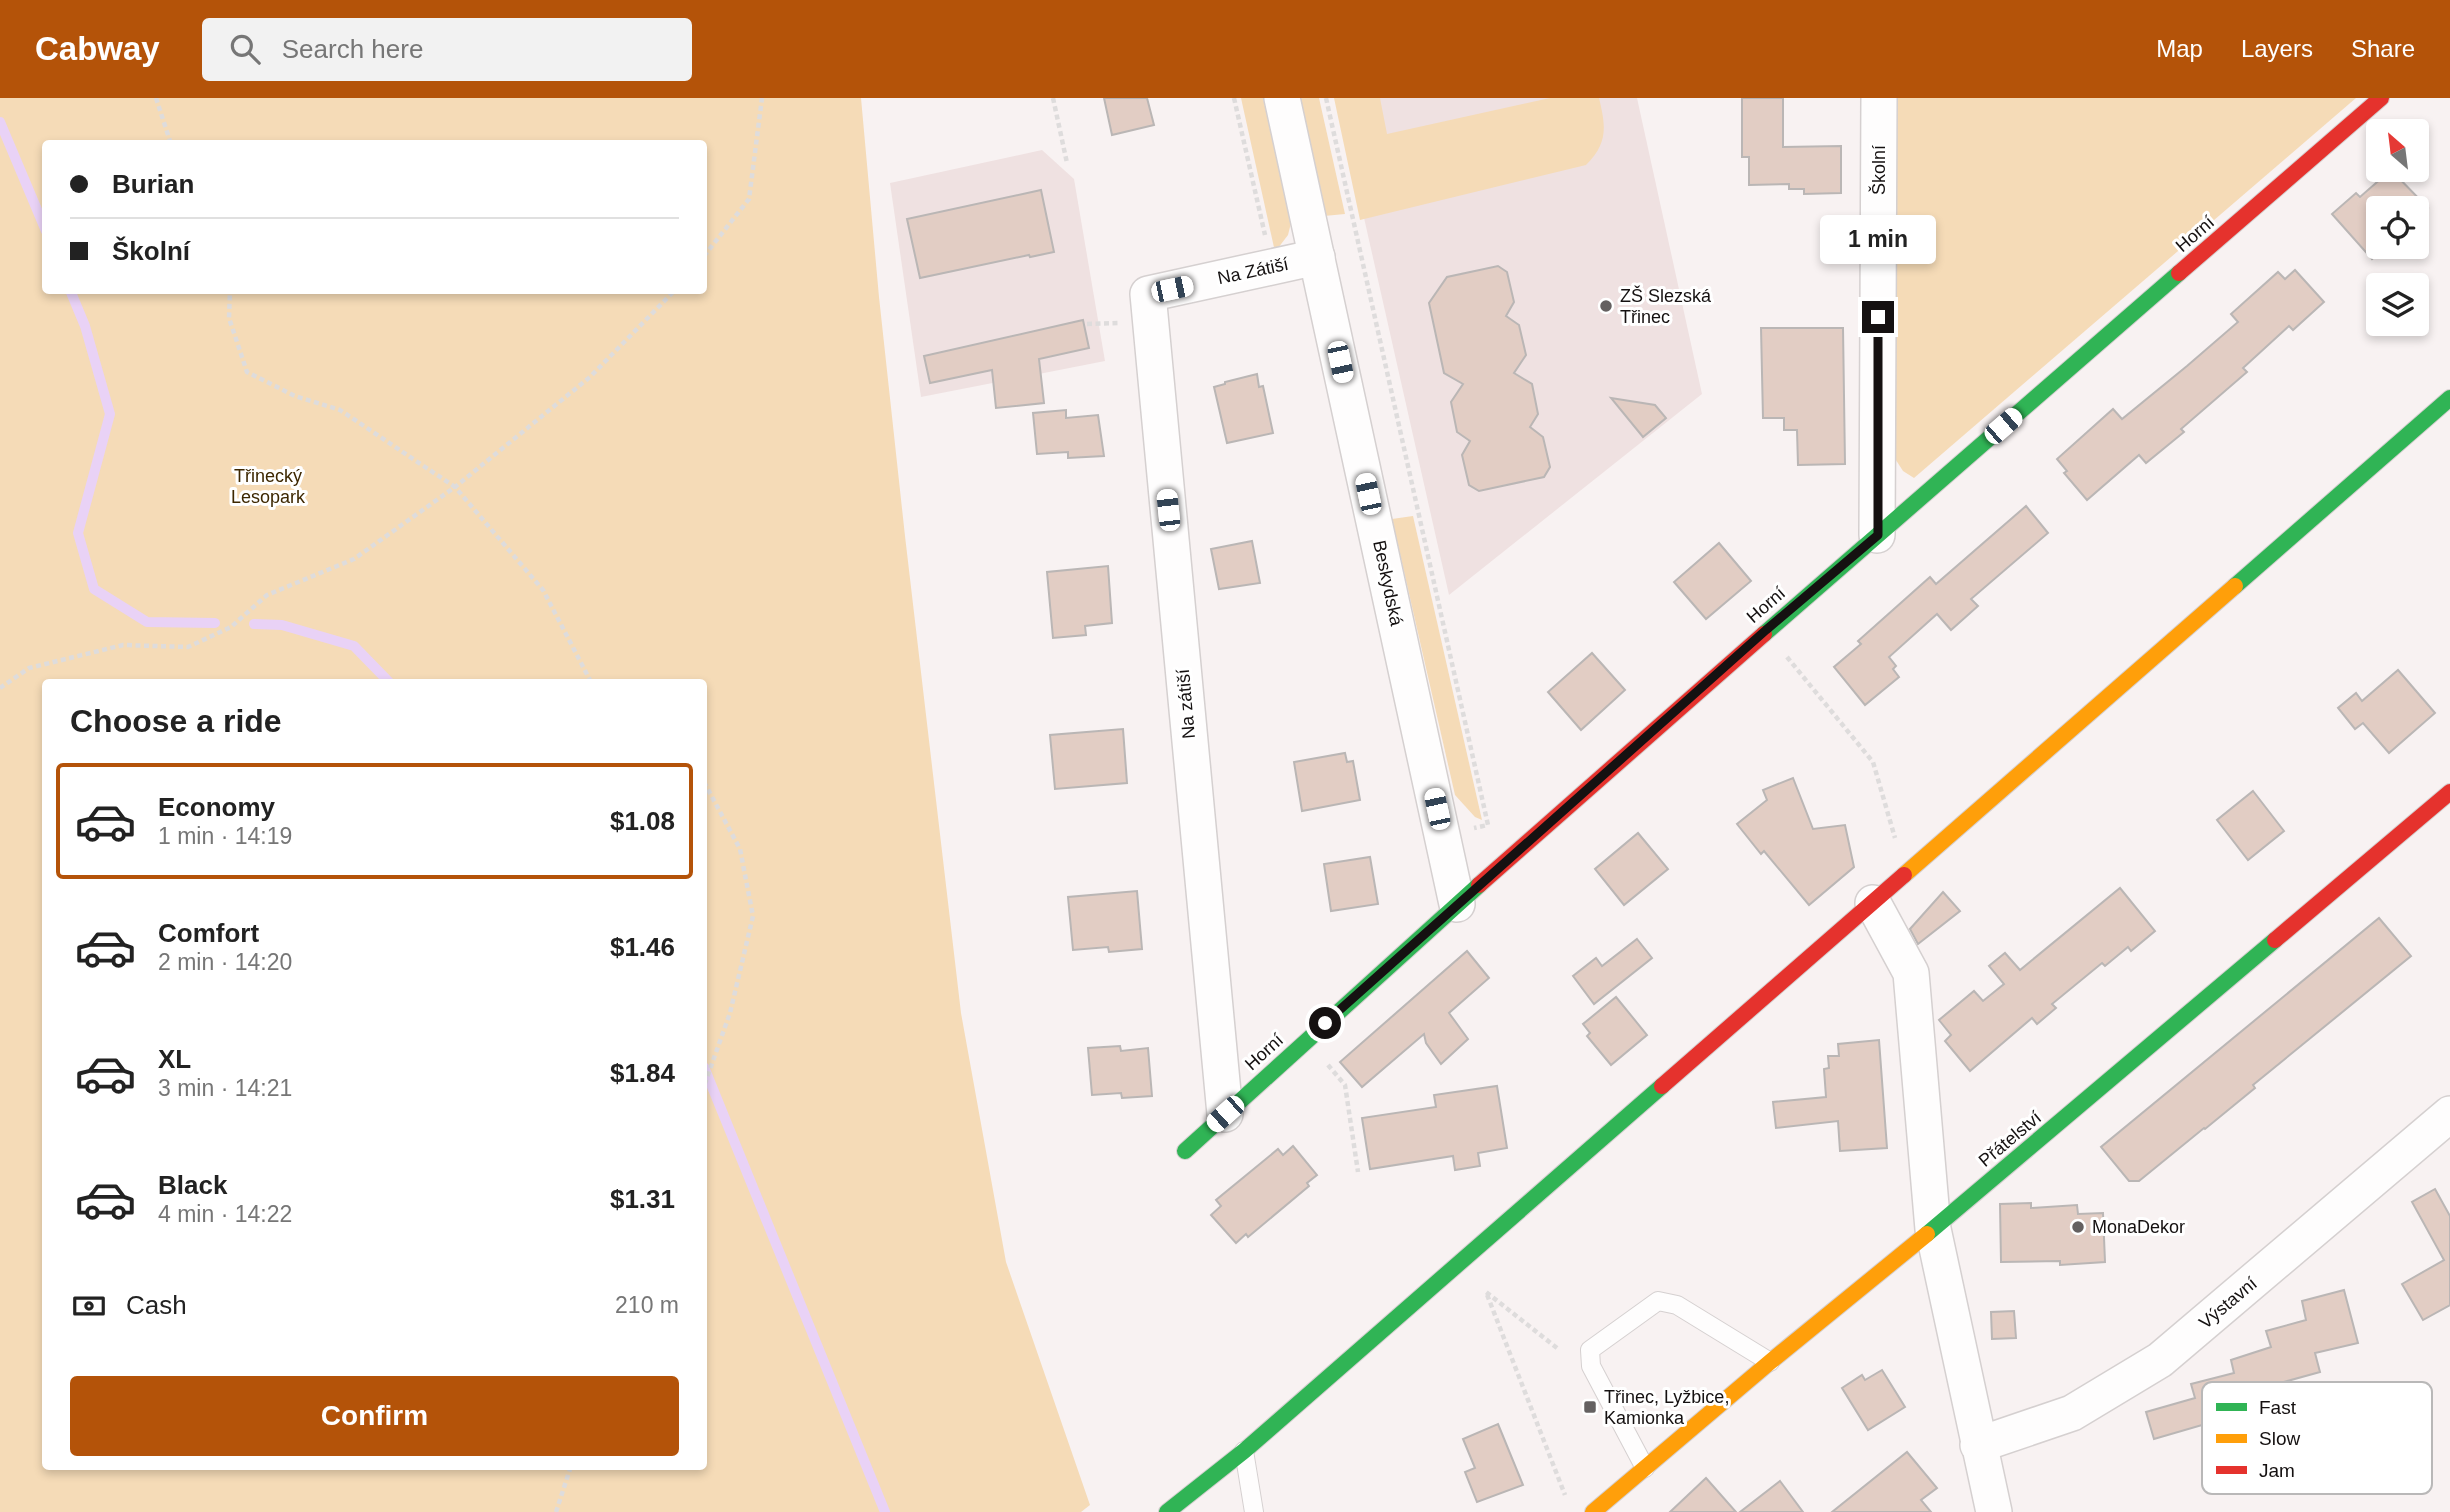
<!DOCTYPE html>
<html lang="en">
<head>
<meta charset="utf-8">
<style>
	:root { --surface:#fff; --page:#f2f2f2; --text:#222; --muted:#767676; --line:#e0e0e0; --accent:#b45309 }
	body { margin:0; font-family:Arial,sans-serif; background:var(--page); color:var(--text); height:100vh; display:flex; flex-direction:column; font-size:26px; white-space:nowrap }
	* { box-sizing:border-box; margin:0 }
	p { font-size:23px; color:var(--muted) }
	.icon { flex:none; width:38px; height:38px; fill:none; stroke:currentColor; stroke-width:2; stroke-linecap:round; stroke-linejoin:round }
	.map { position:relative; flex:1; overflow:hidden }
	.details { position:absolute; left:42px; top:581px; width:665px; height:791px; display:flex; flex-direction:column; background:var(--surface); border-radius:7px; box-shadow:0 4px 10px #0003 }
	.details>* { flex:none }
	.hud { position:absolute; left:42px; top:42px; width:665px; height:154px; border-radius:7px; box-shadow:0 4px 10px #0003; display:grid; align-content:center; height:154px; padding:0 28px; background:var(--surface) }
	.needle { width:46px; rotate:332deg }
	.controls { position:absolute; left:2366px; top:21px; display:grid; gap:14px }
	.controls a { display:grid; place-items:center; width:63px; height:63px; border-radius:7px; background:var(--surface); box-shadow:0 4px 10px #0003; font-size:35px }
	.end { position:absolute; width:32px; height:32px; margin:-16px; border:9px solid #151111; background:#fff; box-shadow:0 0 0 4px #fff }
	.from { border-radius:50% }
	.bubble { position:absolute; height:49px; border-radius:7px; background:var(--surface); box-shadow:0 4px 10px #0003; font-size:23px; font-weight:800; line-height:49px; text-align:center }
	.car { position:absolute; width:21px; height:42px; margin:-21px -10px; border-radius:9px; box-shadow:0 0 5px 2px #0007; background:linear-gradient(#fff 24%,#345 0 40%,#fff 0 76%,#345 0 86%,#fff 0) }
	.hud b { display:flex; align-items:center; gap:24px; height:66px; font-size:26px }
	.hud b+b { border-top:2px solid var(--line) }
	.hud i { width:18px; height:18px; background:var(--text) }
	ul { padding:0; list-style:none }
	li { display:flex; align-items:center; gap:21px; height:116px; margin:0 14px 10px; padding:0 14px; border:4px solid transparent; border-radius:7px }
	li div { flex:1 }
	li b { display:block; font-size:26px }
	li em { font-style:normal; font-weight:800 }
	li.on { border-color:var(--accent) }
	li>.icon { width:63px; height:63px; stroke-width:1.5 }
	h2 { padding:0 28px; font-size:32px; line-height:84px }
	.pay { display:flex; align-items:center; gap:18px; height:77px; padding:0 28px; font-size:26px }
	.pay p { margin-inline-start:auto }
	.primary-button { display:flex; gap:14px; margin-top:auto; padding:14px 28px }
	.primary-button a { flex:1; height:80px; border-radius:7px; background:var(--accent); color:#fff; font-size:28px; font-weight:800; line-height:80px; text-align:center }
	header { display:flex; align-items:center; gap:42px; box-sizing:border-box; height:98px; padding:0 35px; background:var(--accent); color:#fff }
	header strong { font-size:33px }
	nav { display:flex; gap:38px; margin-inline-start:auto; font-size:24px }
	.search { width:490px; height:63px; background:var(--page); display:flex; align-items:center; gap:18px; box-sizing:border-box; padding:0 24px; border-radius:7px; color:var(--muted); font-size:26px }
	.map>svg:first-child { display:block }
	.built { fill:#efe1e1 }
	.green { fill:#f5dbb7; fill-rule:evenodd }
	.lines { fill:none; stroke-linecap:round; stroke-linejoin:round }
	.stream { stroke:#e9d2f6; stroke-width:10 }
	.building { fill:#e2cdc4; stroke:#bab6b5; stroke-width:2 }
	.lane-casing { stroke:#d5d0d0; stroke-width:20 }
	.street-casing { stroke:#d5d0d0; stroke-width:38 }
	.fast-casing { stroke:#d5d0d0; stroke-width:18 }
	.slow-casing { stroke:#d5d0d0; stroke-width:18 }
	.jam-casing { stroke:#d5d0d0; stroke-width:18 }
	.path { stroke:#dedcdc; stroke-width:4.5; stroke-dasharray:5 3.5; stroke-linecap:butt }
	.lane { stroke:#fefdfd; stroke-width:18 }
	.street { stroke:#fefdfd; stroke-width:35 }
	.fast { stroke:#30b455; stroke-width:16 }
	.slow { stroke:#ff9f0a; stroke-width:16 }
	.jam { stroke:#e5322d; stroke-width:16 }
	.route { stroke:#151111; stroke-width:9 }
	.poi-dot { fill:#646060; stroke:#fff; stroke-width:2.5 }
	.labels { text-anchor:middle; dominant-baseline:central; stroke-width:6; stroke-linejoin:round; paint-order:stroke }
	.street-label { font-size:18px; fill:#151111; stroke:#fff }
	.poi-label { font-size:18px; fill:#151111; stroke:#fff; text-anchor:start }
	.park-label { font-size:18px; fill:#3d2700; stroke:#fff }
	.key { fill:#fff; stroke:#b9b8b8; stroke-width:2 }
	.key-label { font-size:19px; fill:#151111 }
</style>
</head>
<body>
<header>
<strong>Cabway</strong>
<div class="search"><svg class="icon" aria-label="search" viewBox="0 0 24 24"><circle cx="10" cy="10" r="6"/><path d="M15 15l6 6"/></svg>Search here</div>
<nav><a>Map</a><a>Layers</a><a>Share</a></nav>
</header>
<div class="map">
<svg width="2450" height="1414" viewBox="0 0 2450 1414">
	<rect width="100%" height="100%" fill="#f8f2f2"/>
	<!-- built -->
	<g class="built">
		<polygon points="1337,0 1637,0 1702,296 1449,497"/>
		<polygon points="1042,52 1074,81 1105,263 921,299 890,85"/>
	</g>
	<!-- green -->
	<g class="green">
		<path d="M0,0H861L879,199L905,438L961,915L1006,1164L1090,1407L1081,1414H0ZM46,46H704V192H46ZM704,584V1368H46V584Z"/>
		<polygon points="1241,0 1263,0 1291,125 1288,137 1275,154"/>
		<polygon points="1299,0 1319,0 1345,116 1324,118"/>
		<path d="M1334,0H1380L1387,36L1550,0H1599C1606,29 1608,45 1586,67L1360,122Z"/>
		<polygon points="1890,0 2356,0 1914,380 1903,373 1892,356"/>
		<polygon points="1413,418 1482,722 1475,719 1455,697 1392,421"/>
	</g>
	<g class="lines">
		<!-- stream -->
		<g class="stream">
			<polyline points="0,24 46,133"/>
			<polyline points="70,192 85,228 110,316 78,435 94,491 147,524 215,525"/>
			<polyline points="254,526 282,527 354,548 389,584"/>
			<polyline points="704,969 885,1414"/>
		</g>
	</g>
	<!-- building -->
	<g class="building">
		<polygon points="1104,0 1147,0 1154,27 1112,37"/>
		<polygon points="1742,0 1783,0 1783,49 1841,48 1841,95 1804,96 1804,91 1789,91 1789,86 1749,87 1749,59 1742,59"/>
		<polygon points="2391,72 2428,110 2417,121 2417,110 2378,110 2378,149 2386,149 2372,161 2332,116 2356,95 2360,99"/>
		<polygon points="1041,92 1054,154 1030,159 1029,157 920,180 907,121"/>
		<polygon points="1498,168 1507,174 1514,204 1506,218 1519,227 1526,257 1514,275 1532,286 1538,316 1530,329 1543,339 1550,369 1544,379 1479,393 1469,387 1462,357 1470,343 1457,334 1451,304 1463,286 1444,275 1429,205 1447,179"/>
		<polygon points="2295,172 2324,204 2293,232 2289,228 2243,270 2247,274 2181,331 2184,334 2146,365 2139,357 2087,402 2064,375 2067,373 2057,361 2113,311 2122,321 2187,268 2238,224 2231,216 2278,174 2285,181"/>
		<polygon points="1083,222 1089,250 1039,261 1044,305 996,310 992,272 930,285 924,258"/>
		<polygon points="1761,230 1843,230 1845,366 1798,367 1797,332 1784,332 1784,320 1763,320"/>
		<polygon points="1257,276 1259,289 1263,288 1273,335 1227,345 1214,289 1225,286 1225,284"/>
		<polygon points="1611,300 1655,307 1666,320 1643,339"/>
		<polygon points="1066,312 1066,320 1098,317 1104,358 1068,360 1068,354 1037,356 1033,315"/>
		<polygon points="2026,408 2048,435 1971,501 1978,508 1951,532 1937,516 1889,559 1896,568 1893,571 1899,579 1865,607 1834,569 1861,546 1858,543 1930,479 1936,486"/>
		<polygon points="1252,443 1260,485 1219,491 1211,451"/>
		<polygon points="1719,445 1751,483 1706,521 1674,484"/>
		<polygon points="1108,468 1112,525 1085,528 1086,537 1053,540 1047,474"/>
		<polygon points="1592,555 1625,592 1581,632 1548,594"/>
		<polygon points="2398,572 2435,615 2389,655 2363,625 2355,631 2338,610 2356,595 2362,603"/>
		<polygon points="1123,631 1127,685 1055,691 1050,637"/>
		<polygon points="1345,655 1347,664 1353,663 1360,702 1302,713 1294,664"/>
		<polygon points="1793,680 1813,731 1845,727 1854,769 1809,807 1764,753 1761,756 1737,726 1767,702 1763,692"/>
		<polygon points="2253,693 2284,733 2248,762 2217,722"/>
		<polygon points="1638,735 1668,771 1624,807 1595,771"/>
		<polygon points="1370,759 1378,806 1331,813 1324,766"/>
		<polygon points="2120,790 2155,833 2131,853 2128,849 2105,868 2102,865 2052,906 2056,910 2037,926 2032,920 1970,973 1945,943 1951,937 1939,922 1974,893 1983,903 2004,886 1989,868 2005,855 2020,872"/>
		<polygon points="1137,793 1142,851 1109,854 1108,849 1073,852 1068,799"/>
		<polygon points="1943,794 1960,813 1918,846 1910,831"/>
		<polygon points="2379,820 2411,858 2253,987 2255,990 2205,1031 2204,1030 2139,1083 2129,1083 2101,1049"/>
		<polygon points="1637,841 1652,860 1594,906 1573,878 1596,860 1602,868"/>
		<polygon points="1467,853 1489,880 1449,915 1468,941 1441,966 1426,945 1424,936 1362,989 1340,964"/>
		<polygon points="1616,899 1647,937 1611,967 1587,938 1590,935 1583,926"/>
		<polygon points="1879,942 1887,1050 1840,1053 1838,1023 1776,1030 1773,1004 1826,999 1824,971 1829,970 1828,958 1839,958 1838,946"/>
		<polygon points="1120,948 1121,953 1148,950 1152,998 1122,1000 1121,995 1092,997 1088,950"/>
		<polygon points="1497,988 1507,1050 1478,1055 1480,1068 1455,1072 1453,1058 1370,1071 1362,1020 1436,1009 1434,997"/>
		<polygon points="1293,1048 1317,1077 1307,1085 1309,1088 1248,1139 1246,1136 1236,1145 1211,1117 1221,1108 1216,1102 1278,1051 1283,1057"/>
		<polygon points="2435,1091 2450,1118 2450,1207 2423,1222 2402,1186 2444,1162 2412,1104"/>
		<polygon points="2031,1105 2031,1110 2077,1107 2078,1116 2103,1115 2105,1164 2060,1167 2060,1163 2001,1164 2000,1106"/>
		<polygon points="2344,1192 2358,1245 2315,1255 2320,1274 2280,1285 2285,1304 2245,1314 2248,1327 2205,1339 2202,1327 2154,1341 2146,1314 2195,1300 2191,1286 2234,1275 2231,1262 2271,1249 2266,1233 2306,1222 2302,1203"/>
		<polygon points="2014,1213 2016,1240 1992,1241 1991,1214"/>
		<polygon points="1882,1272 1905,1309 1868,1332 1842,1290 1862,1277 1865,1282"/>
		<polygon points="1498,1326 1523,1387 1477,1404 1465,1374 1475,1370 1463,1341"/>
		<polygon points="1907,1354 1937,1390 1921,1402 1931,1414 1832,1414"/>
		<polygon points="1706,1380 1736,1414 1670,1414"/>
		<polygon points="1780,1383 1803,1414 1740,1414"/>
	</g>
	<g class="lines">
		<!-- lane casing -->
		<g class="lane-casing">
			<g id="lane">
				<polyline points="1244,1353 1254,1414"/>
				<polyline points="1645,1370 1591,1268 1590,1252 1658,1203 1677,1207 1770,1264"/>
			</g>
		</g>
		<!-- street casing -->
		<g class="street-casing">
			<g id="street">
				<polyline points="1282,0 1457,806"/>
				<polyline points="1877,437 1879,0"/>
				<polyline points="1873,805 1911,875 1933,1131 1994,1414"/>
				<polyline points="1225,1016 1148,196 1317,159"/>
				<polyline points="1978,1347 2072,1315 2160,1262 2450,1016"/>
			</g>
		</g>
		<!-- fast casing -->
		<g class="fast-casing">
			<g id="fast">
				<polyline points="2235,488 2450,300"/>
				<polyline points="1764,536 2179,175"/>
				<polyline points="1185,1053 1479,787"/>
				<polyline points="1927,1136 2275,842"/>
				<polyline points="1167,1414 1244,1353 1662,988"/>
			</g>
		</g>
		<!-- slow casing -->
		<g class="slow-casing">
			<g id="slow">
				<polyline points="1904,777 2235,488"/>
				<polyline points="1593,1414 1770,1264 1927,1136"/>
			</g>
		</g>
		<!-- jam casing -->
		<g class="jam-casing">
			<g id="jam">
				<polyline points="2179,175 2381,0"/>
				<polyline points="1479,787 1764,536"/>
				<polyline points="2275,842 2450,694"/>
				<polyline points="1662,988 1904,777"/>
			</g>
		</g>
		<!-- path -->
		<g class="path">
			<polyline points="156,0 171,46"/>
			<polyline points="1053,0 1067,65"/>
			<polyline points="1234,0 1265,137"/>
			<polyline points="1326,0 1488,727 1474,730"/>
			<polyline points="704,158 749,101 762,0"/>
			<polyline points="1087,226 1118,225"/>
			<polyline points="1787,559 1873,664 1895,740"/>
			<polyline points="591,584 543,492 455,389 590,279 675,192"/>
			<polyline points="0,590 29,570 123,547 188,549 231,529 267,497 354,461 455,389 340,312 295,298 247,274 229,220 230,192"/>
			<polyline points="704,684 740,751 753,818 730,915 704,988"/>
			<polyline points="1328,967 1345,987 1358,1074"/>
			<polyline points="1557,1250 1486,1194 1565,1397"/>
			<polyline points="556,1414 571,1368"/>
		</g>
		<!-- lane -->
		<use href="#lane" class="lane"/>
		<!-- street -->
		<use href="#street" class="street"/>
		<!-- fast -->
		<use href="#fast" class="fast"/>
		<!-- slow -->
		<use href="#slow" class="slow"/>
		<!-- jam -->
		<use href="#jam" class="jam"/>
	</g>
	<g class="lines">
		<!-- route -->
		<polyline class="route" points="1325,925 1766,532 1878,437 1878,219"/>
	</g>
	<!-- markers -->
	<g class="poi-dot">
		<circle cx="1606" cy="208" r="7"/>
		<circle cx="2078" cy="1129" r="7"/>
		<rect x="1583" y="1302" width="14" height="14" rx="3.5"/>
	</g>
	<g class="labels">
		<!-- street labels -->
		<g class="street-label">
			<text transform="translate(1879 72) rotate(-90)">Školní</text>
			<text transform="translate(2195 136) rotate(-41)">Horní</text>
			<text transform="translate(1253 173) rotate(-12)">Na Zátiší</text>
			<text transform="translate(1388 485) rotate(78)">Beskydská</text>
			<text transform="translate(1766 507) rotate(-41)">Horní</text>
			<text transform="translate(1186 606) rotate(-95)">Na zátiší</text>
			<text transform="translate(1264 954) rotate(-42)">Horní</text>
			<text transform="translate(2010 1041) rotate(-40)">Přátelství</text>
			<text transform="translate(2228 1205) rotate(-40)">Výstavní</text>
		</g>
		<!-- poi labels -->
		<g class="poi-label">
			<text x="1620" y="198">ZŠ Slezská<tspan x="1620" dy="21">Třinec</tspan></text>
			<text x="2092" y="1129">MonaDekor</text>
			<text x="1604" y="1299">Třinec, Lyžbice,<tspan x="1604" dy="21">Kamionka</tspan></text>
		</g>
		<!-- park labels -->
		<g class="park-label">
			<text x="268" y="378">Třinecký<tspan x="268" dy="21">Lesopark</tspan></text>
		</g>
	</g>
	<!-- legend -->
	<rect x="2202" y="1284" width="230" height="112" rx="10" class="key"/>
	<rect x="2216" y="1305" width="31" height="8" fill="#30b455"/>
	<rect x="2216" y="1336" width="31" height="9" fill="#ff9f0a"/>
	<rect x="2216" y="1368" width="31" height="8" fill="#e5322d"/>
	<g class="key-label">
		<text x="2259" y="1316">Fast</text>
		<text x="2259" y="1347">Slow</text>
		<text x="2259" y="1379">Jam</text>
	</g>
</svg>
<div class="controls">
<a><svg class="needle" viewBox="-14 -14 28 28"><path d="M0-13l5 13h-10z" fill="#e53935"/><path d="M0 13l5-13h-10z" fill="#767676"/></svg></a>
<a><svg class="icon" aria-label="locate" viewBox="0 0 24 24"><circle cx="12" cy="12" r="6"/><path d="M12 2v4M12 18v4M2 12h4M18 12h4"/></svg></a>
<a><svg class="icon" aria-label="layers" viewBox="0 0 24 24"><path d="M12 4l9 5-9 5-9-5zM3 14l9 5 9-5"/></svg></a>
</div>
<i class="end from" style="left:1325px;top:925px"></i>
<i class="end" style="left:1878px;top:219px"></i>
<div class="bubble" style="left:1820px;top:117px;width:116px">1 min</div>
<i class="car" style="left:1172px;top:191px;rotate:78deg"></i>
<i class="car" style="left:1340px;top:264px;rotate:168deg"></i>
<i class="car" style="left:2003px;top:328px;rotate:49deg"></i>
<i class="car" style="left:1368px;top:396px;rotate:348deg"></i>
<i class="car" style="left:1168px;top:412px;rotate:354deg"></i>
<i class="car" style="left:1437px;top:711px;rotate:348deg"></i>
<i class="car" style="left:1225px;top:1016px;rotate:228deg"></i>
<div class="hud">
<b><i class="from"></i>Burian</b>
<b><i></i>Školní</b>
</div>
<section class="details">
<h2>Choose a ride</h2>
<ul>
<li class="on"><svg class="icon" aria-label="car" viewBox="0 0 24 24"><path d="M5 17H2v-5l4-1 3-4h7l3 4 3 1v5h-3M9 17h6M6 11h13"/><circle cx="7" cy="17" r="2"/><circle cx="17" cy="17" r="2"/></svg><div><b>Economy</b><p>1 min · 14:19</p></div><em>$1.08</em></li>
<li><svg class="icon" aria-label="car" viewBox="0 0 24 24"><path d="M5 17H2v-5l4-1 3-4h7l3 4 3 1v5h-3M9 17h6M6 11h13"/><circle cx="7" cy="17" r="2"/><circle cx="17" cy="17" r="2"/></svg><div><b>Comfort</b><p>2 min · 14:20</p></div><em>$1.46</em></li>
<li><svg class="icon" aria-label="car" viewBox="0 0 24 24"><path d="M5 17H2v-5l4-1 3-4h7l3 4 3 1v5h-3M9 17h6M6 11h13"/><circle cx="7" cy="17" r="2"/><circle cx="17" cy="17" r="2"/></svg><div><b>XL</b><p>3 min · 14:21</p></div><em>$1.84</em></li>
<li><svg class="icon" aria-label="car" viewBox="0 0 24 24"><path d="M5 17H2v-5l4-1 3-4h7l3 4 3 1v5h-3M9 17h6M6 11h13"/><circle cx="7" cy="17" r="2"/><circle cx="17" cy="17" r="2"/></svg><div><b>Black</b><p>4 min · 14:22</p></div><em>$1.31</em></li>
</ul>
<div class="pay"><svg class="icon" aria-label="cash" viewBox="0 0 24 24"><path d="M3 7h18v10H3z"/><circle cx="12" cy="12" r="2"/></svg>Cash<p>210 m</p></div>
<div class="primary-button"><a>Confirm</a></div>
</section>
</div>
</body>
</html>
